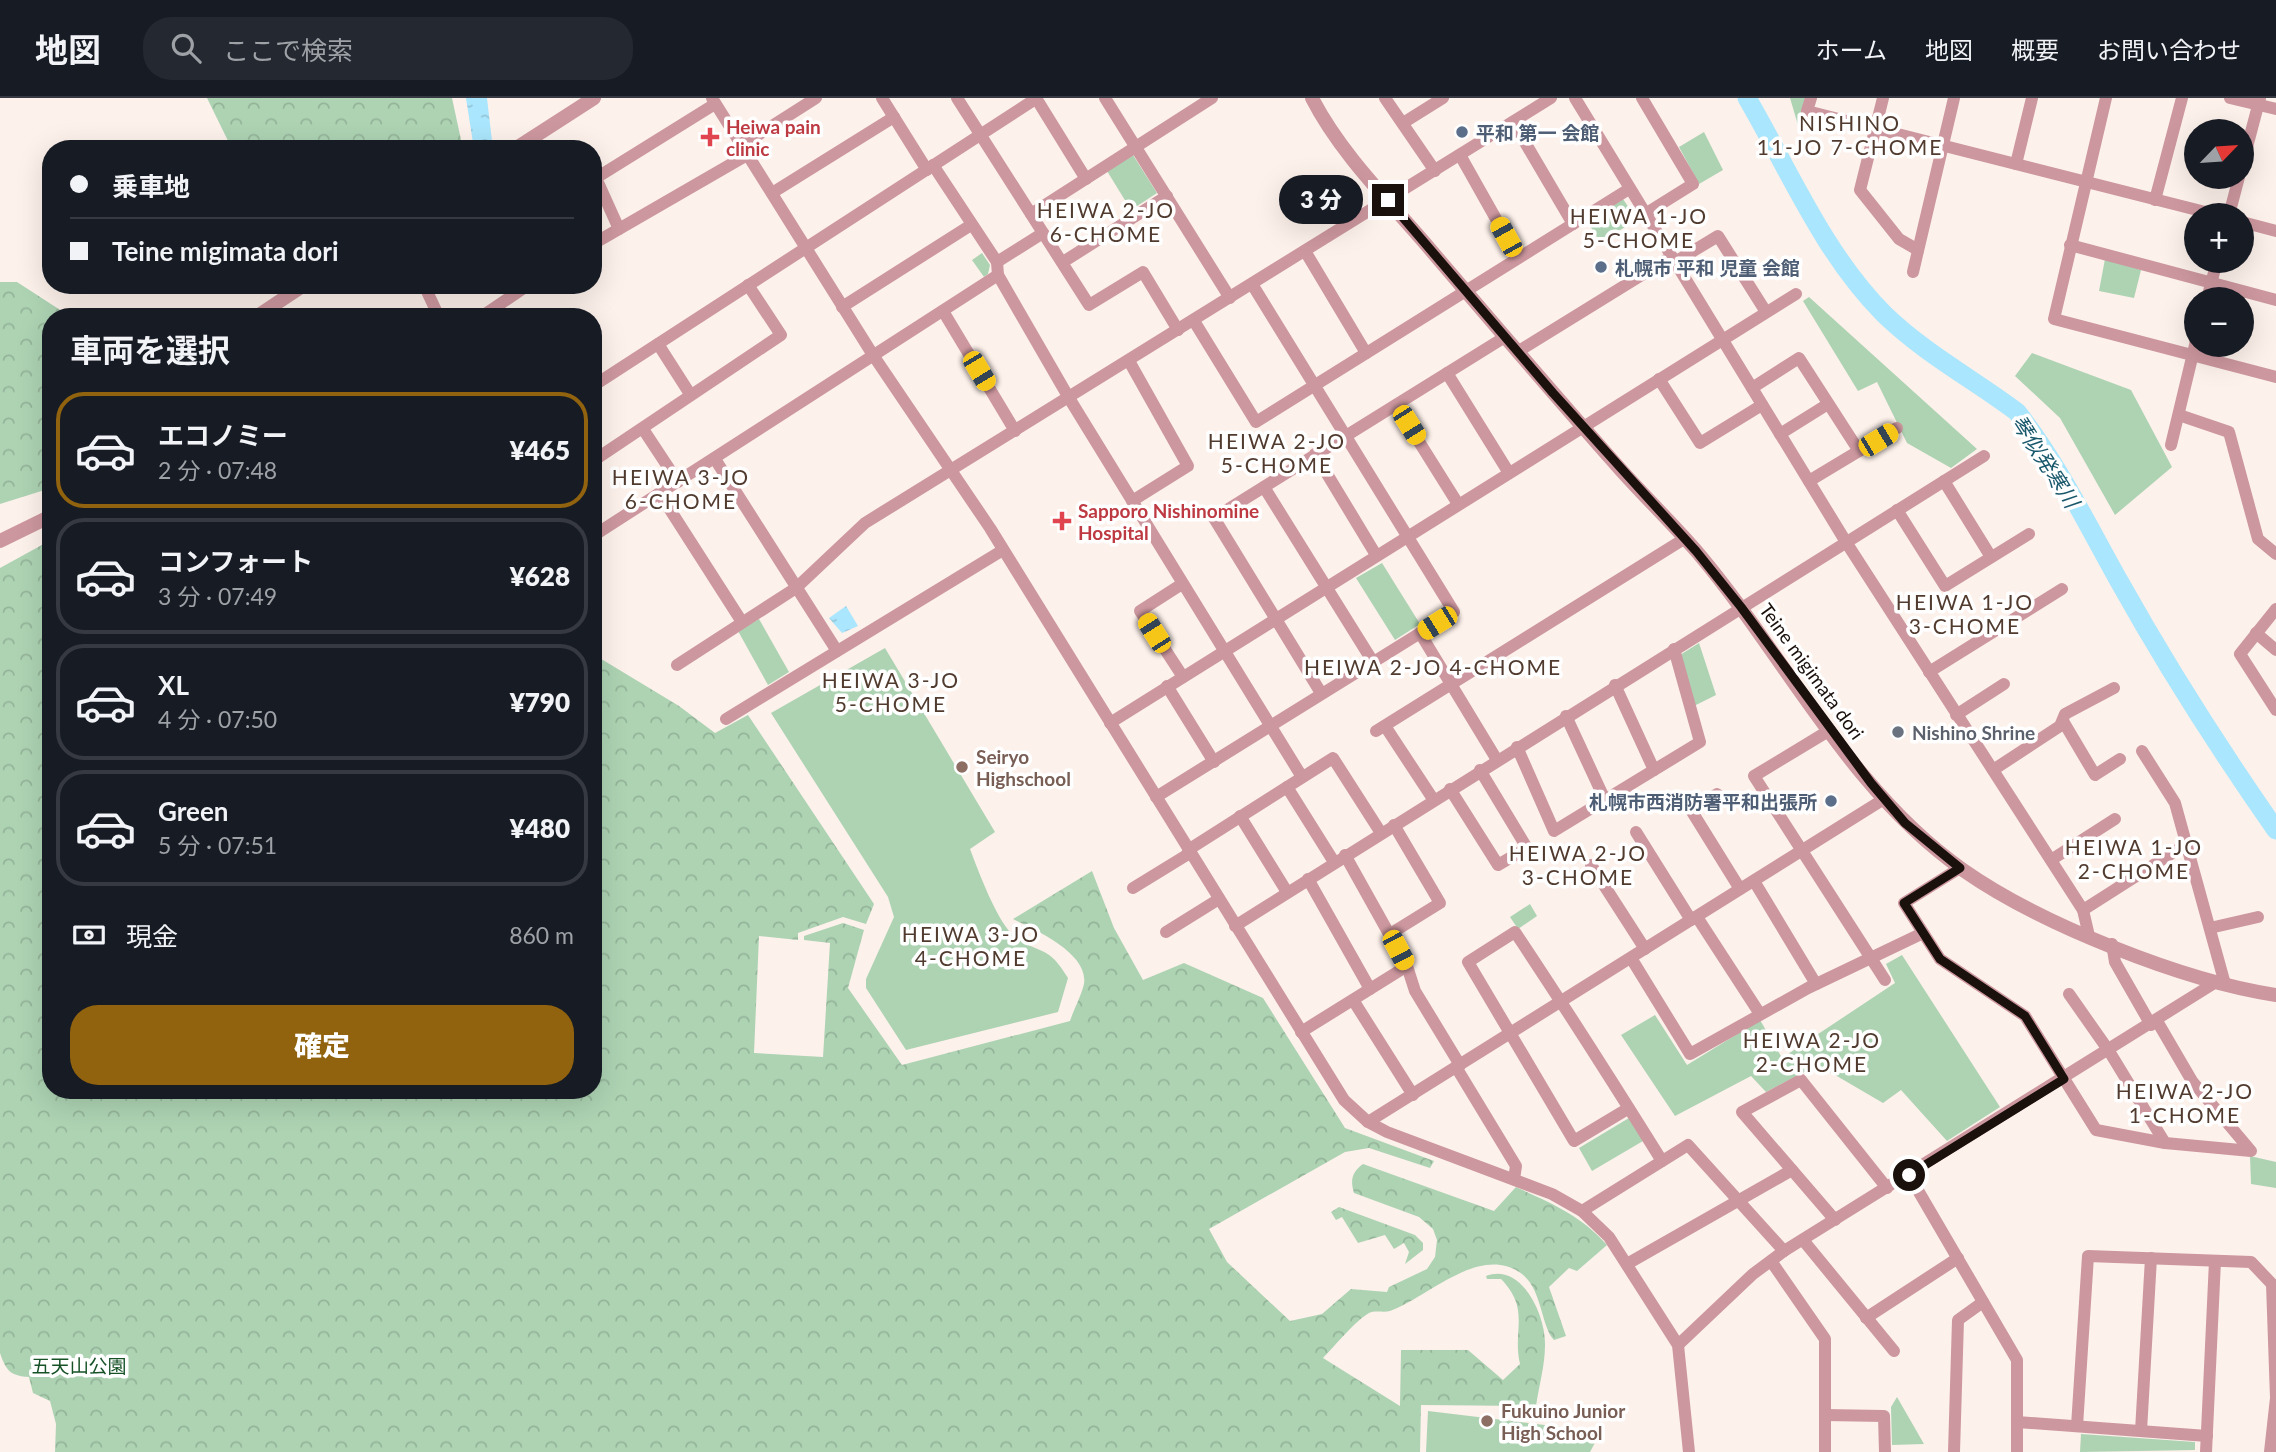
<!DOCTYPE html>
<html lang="ja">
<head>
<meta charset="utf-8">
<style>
	:root { --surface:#171b24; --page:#242831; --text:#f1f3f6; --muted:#9ea1a6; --line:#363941; --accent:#91630e }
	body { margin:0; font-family:Lato,"Noto Sans JP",sans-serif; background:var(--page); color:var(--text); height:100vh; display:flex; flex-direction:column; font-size:26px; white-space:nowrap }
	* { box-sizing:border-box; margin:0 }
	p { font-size:23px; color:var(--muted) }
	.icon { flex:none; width:38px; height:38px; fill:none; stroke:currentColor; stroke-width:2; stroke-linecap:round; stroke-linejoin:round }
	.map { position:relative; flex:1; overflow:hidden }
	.drawer { position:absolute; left:42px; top:210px; width:560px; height:791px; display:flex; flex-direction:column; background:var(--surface); border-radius:28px; box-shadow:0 7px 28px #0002 }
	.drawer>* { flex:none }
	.hud { position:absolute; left:42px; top:42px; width:560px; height:154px; border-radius:28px; box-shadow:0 7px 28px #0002; display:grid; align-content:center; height:154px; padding:0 28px; background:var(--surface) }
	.needle { width:46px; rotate:65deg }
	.tools { position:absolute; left:2184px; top:21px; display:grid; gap:14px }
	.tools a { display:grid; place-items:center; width:70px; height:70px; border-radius:50%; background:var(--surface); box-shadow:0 7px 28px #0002; font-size:35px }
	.end { position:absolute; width:32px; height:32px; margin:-16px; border:9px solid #1a100c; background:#fff; box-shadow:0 0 0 4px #fff }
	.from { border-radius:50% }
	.bubble { position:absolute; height:49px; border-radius:24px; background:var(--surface); box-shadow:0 7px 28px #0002; font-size:23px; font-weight:800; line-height:49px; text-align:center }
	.car { position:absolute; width:21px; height:42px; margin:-21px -10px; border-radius:9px; box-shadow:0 0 5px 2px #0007; background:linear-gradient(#f5c518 24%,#345 0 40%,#f5c518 0 76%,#345 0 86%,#f5c518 0) }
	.hud b { display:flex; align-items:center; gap:24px; height:66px; font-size:26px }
	.hud b+b { border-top:2px solid var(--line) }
	.hud i { width:18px; height:18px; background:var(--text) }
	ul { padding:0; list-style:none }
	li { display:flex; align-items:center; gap:21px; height:116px; margin:0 14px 10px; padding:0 14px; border:4px solid var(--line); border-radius:28px }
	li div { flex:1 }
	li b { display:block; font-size:26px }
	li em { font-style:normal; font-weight:800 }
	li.active { border-color:var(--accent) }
	li>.icon { width:63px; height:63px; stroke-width:1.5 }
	h2 { padding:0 28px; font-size:32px; line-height:84px }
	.pay { display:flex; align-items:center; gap:18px; height:77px; padding:0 28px; font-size:26px }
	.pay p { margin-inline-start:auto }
	.cta { display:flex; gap:14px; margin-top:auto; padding:14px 28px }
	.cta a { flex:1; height:80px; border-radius:28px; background:var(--accent); color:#fff; font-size:28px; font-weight:800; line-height:80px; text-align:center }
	header { display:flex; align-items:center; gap:42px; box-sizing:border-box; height:98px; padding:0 35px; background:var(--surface); border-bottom:2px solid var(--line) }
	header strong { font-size:33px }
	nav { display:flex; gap:38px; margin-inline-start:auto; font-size:24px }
	.search { width:490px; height:63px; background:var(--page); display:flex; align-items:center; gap:18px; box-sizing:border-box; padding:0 24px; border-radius:28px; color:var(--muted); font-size:26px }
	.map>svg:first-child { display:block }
	.green { fill:#add3b3 }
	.forest { fill:url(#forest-crowns) }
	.water { fill:url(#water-ripples) }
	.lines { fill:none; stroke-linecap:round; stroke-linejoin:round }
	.river { stroke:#aae6fd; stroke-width:19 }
	.minor { stroke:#cd979f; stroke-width:12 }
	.tertiary { stroke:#cd979f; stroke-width:14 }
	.route { stroke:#1a100c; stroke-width:9 }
	.service-dot { fill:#5c6f8a; stroke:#fff; stroke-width:2.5 }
	.health-dot { fill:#e0444e; stroke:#fff; stroke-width:2.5 }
	.worship-dot { fill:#6b7280; stroke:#fff; stroke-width:2.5 }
	.education-dot { fill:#8d6e63; stroke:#fff; stroke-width:2.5 }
	.labels { text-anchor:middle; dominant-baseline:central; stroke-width:7; stroke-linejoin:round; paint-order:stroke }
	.health-label { font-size:19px; font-weight:bold; fill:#be3a42; stroke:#fff; text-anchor:start }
	.service-label { font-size:19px; font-weight:bold; fill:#4e5e75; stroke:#fff; text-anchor:start }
	.street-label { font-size:19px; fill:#1a100c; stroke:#fff }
	.worship-label { font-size:19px; font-weight:bold; fill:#5b616d; stroke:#fff; text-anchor:start }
	.education-label { font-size:19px; font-weight:bold; fill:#785e54; stroke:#fff; text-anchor:start }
	.park-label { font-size:19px; fill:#175227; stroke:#fff }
	.neighbourhood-label { font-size:21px; letter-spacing:2px; fill:#513b2f; stroke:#fff }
	.water-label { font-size:21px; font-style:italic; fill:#1a586c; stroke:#fff }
</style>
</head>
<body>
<header>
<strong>地図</strong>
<div class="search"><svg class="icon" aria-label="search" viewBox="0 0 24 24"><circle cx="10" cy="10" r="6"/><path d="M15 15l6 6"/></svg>ここで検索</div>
<nav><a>ホーム</a><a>地図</a><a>概要</a><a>お問い合わせ</a></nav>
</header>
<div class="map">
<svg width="2276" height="1354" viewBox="0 0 2276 1354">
	<defs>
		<pattern id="forest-crowns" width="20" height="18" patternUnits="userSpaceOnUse" patternTransform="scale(1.75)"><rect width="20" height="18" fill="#add3b3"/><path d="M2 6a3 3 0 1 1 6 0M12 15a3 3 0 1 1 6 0" fill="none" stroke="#94b499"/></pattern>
		<pattern id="water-ripples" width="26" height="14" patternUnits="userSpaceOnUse" patternTransform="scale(1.75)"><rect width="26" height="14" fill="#aae6fd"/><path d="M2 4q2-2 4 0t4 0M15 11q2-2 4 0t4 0" fill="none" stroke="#92c4d8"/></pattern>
	</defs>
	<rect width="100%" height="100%" fill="#fdf1eb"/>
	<!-- green -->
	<g class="green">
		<polygon points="1790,0 1805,0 1798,27"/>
		<polygon points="1704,34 1723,72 1699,86 1679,49"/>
		<polygon points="1133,57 1157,95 1131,112 1107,73"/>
		<polygon points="1623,101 1637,122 1600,144 1587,123"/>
		<polygon points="982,155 990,167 988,176 984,179 972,162"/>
		<polygon points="2105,161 2141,172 2134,200 2099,193"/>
		<polygon points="1809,199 1977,351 1951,370 1907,345 1877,284 1858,293 1803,203"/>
		<polygon points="2032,255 2131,292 2172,369 2115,417 2060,320 2015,278"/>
		<polygon points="1382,465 1420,526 1395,542 1356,480"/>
		<polygon points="759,521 789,574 768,587 738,533"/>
		<polygon points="1699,545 1716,597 1694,608 1680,557"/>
		<path d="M885,550L995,734L970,751C978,772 997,824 1014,838C1041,858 1047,845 1068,880L1058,914L906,952L866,890V881L894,819L888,799L771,615Z"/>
		<polygon points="1530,806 1537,818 1518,831 1510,819"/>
		<polygon points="1902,857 2000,1009 1947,1043 1901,992 1883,1005 1818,967 1766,994 1751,978 1675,1018 1621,937 1655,917 1687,967 1760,922 1782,960 1895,885 1886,866"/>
		<polygon points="1629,1020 1643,1043 1592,1073 1579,1050"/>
		<polygon points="2250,1058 2276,1064 2276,1090 2251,1086"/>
		<polygon points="1897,1299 1924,1346 1892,1347 1891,1309"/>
		<polygon points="1428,1313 1594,1333 1598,1339 1590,1354 1426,1354"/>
		<polygon points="2081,1336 2195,1344 2195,1352 2080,1354"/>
	</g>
	<!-- forest -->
	<g class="forest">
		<polygon points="207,0 452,0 463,51 232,51"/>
		<polygon points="0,184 17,184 71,219 51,219 51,390 0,406"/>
		<path d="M51,442V992H593V556L679,608L715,635L748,617L874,806L866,826L843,819L798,835V842L759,838L754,955L823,959L830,845L804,842V838L843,825L864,832L848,890L902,967L1070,923C1074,911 1081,898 1084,886C1089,855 1035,832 1013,821L1092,773L1114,830L1143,882L1184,865L1263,900L1345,1030L1434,1063L1430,1070L1369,1050L1345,1054L1209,1131L1227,1164L1290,1223L1322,1216L1351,1191L1387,1194L1389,1189L1427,1171L1435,1159L1437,1142L1433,1131L1419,1119L1354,1095C1350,1082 1352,1074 1363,1066L1494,1113L1516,1089C1551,1105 1582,1118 1607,1147L1577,1173L1569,1170L1549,1189L1566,1238L1554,1242C1541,1228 1542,1191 1522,1176C1480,1145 1429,1199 1390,1213C1384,1215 1375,1212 1369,1215C1355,1223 1335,1248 1323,1260L1400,1308L1401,1252H1468L1503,1282L1520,1266C1512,1232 1531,1212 1501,1181H1487L1486,1178C1522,1164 1546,1218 1545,1247C1545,1267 1539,1288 1536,1308L1421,1307L1420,1354H55L56,1326L50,1303L33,1295L29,1279C11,1278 6,1273 0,1255V470Z"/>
		<polygon points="1339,1109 1415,1137 1423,1145 1423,1152 1405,1166 1409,1154 1404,1145 1394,1151 1385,1137 1358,1145 1342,1119 1336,1122 1331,1114"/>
	</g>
	<!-- water -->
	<g class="water">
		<polygon points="466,0 487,0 492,43 473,45"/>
		<polygon points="846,508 858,528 842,535 829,520"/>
	</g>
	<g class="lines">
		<!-- river -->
		<path class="river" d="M1747,0C1789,72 1824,156 1884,216C1924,255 1973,281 2017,314C2058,366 2087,426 2119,483C2167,569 2220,652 2276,732"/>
		<!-- minor -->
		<g class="minor">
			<polyline points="712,0 873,257 990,430 1344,1002 1368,1024 1387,1034 1552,1096 1582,1113 1609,1139 1678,1247 1689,1354"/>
			<polyline points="882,0 927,72"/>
			<polyline points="957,0 1089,207 1143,174 1178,232"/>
			<polyline points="1036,0 1086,81"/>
			<polyline points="1105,0 1230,200"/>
			<polyline points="1385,0 1435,73"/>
			<polyline points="1575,0 1846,444 2083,812 2089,838"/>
			<polyline points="1642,0 1693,86 1645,116"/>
			<polyline points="1811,0 1807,13 2217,117"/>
			<polyline points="1883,0 1860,92 1899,141 1918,152"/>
			<polyline points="2106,0 2054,221 2276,279"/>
			<polyline points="2230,0 2276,11"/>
			<polyline points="1513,24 1573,126"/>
			<polyline points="1403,25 1443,0"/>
			<polyline points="742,47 816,0"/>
			<polyline points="1460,57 1518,160"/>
			<polyline points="2016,66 2032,0"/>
			<polyline points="933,67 997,164 998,177 1069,300 1302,679"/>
			<polyline points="2242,68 2260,0"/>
			<polyline points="772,95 894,19"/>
			<polyline points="2155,102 2182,0"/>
			<polyline points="1031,116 1212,0"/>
			<polyline points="2229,117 2239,79"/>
			<polyline points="2242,124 2276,133"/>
			<polyline points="619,131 596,80 715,6"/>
			<polyline points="593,146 747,57"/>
			<polyline points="2070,147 2276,202"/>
			<polyline points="1305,153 1366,255"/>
			<polyline points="997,164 1043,135"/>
			<polyline points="1063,164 1167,98"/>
			<polyline points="1675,164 1718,138 1766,214"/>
			<polyline points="1913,174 1954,0"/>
			<polyline points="424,187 439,219"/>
			<polyline points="2207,201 2217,163"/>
			<polyline points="842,209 971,127"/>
			<polyline points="943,213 1015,333"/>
			<polyline points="481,219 528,187"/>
			<polyline points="1194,223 1256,324 1629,91"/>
			<polyline points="658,246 690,296"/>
			<polyline points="1517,254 1671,159"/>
			<polyline points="1129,263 1188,368 1132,403"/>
			<polyline points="1447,275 1509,375"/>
			<polyline points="1659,281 1700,345 1762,307"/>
			<polyline points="593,288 1037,0"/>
			<polyline points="1752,290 1799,260 1859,353"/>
			<polyline points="1396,307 1458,406"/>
			<polyline points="2179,317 2229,334 2258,441 2276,456"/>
			<polyline points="643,331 678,384"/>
			<polyline points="1780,336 1828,306"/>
			<polyline points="2171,347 2196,243"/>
			<polyline points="1315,356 1376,457"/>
			<polyline points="715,361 837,553"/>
			<polyline points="593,363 781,237 748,187"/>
			<polyline points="1809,383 1897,330"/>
			<polyline points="1944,383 1991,459"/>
			<polyline points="1264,389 1373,564"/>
			<polyline points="660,396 742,524"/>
			<polyline points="1897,412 1945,488 2029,436"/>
			<polyline points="593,438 998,177"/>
			<polyline points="1182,486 1140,513 1183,579"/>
			<polyline points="2276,511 2240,556 2276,612"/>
			<polyline points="1420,535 1497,662"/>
			<polyline points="2256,535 2276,552"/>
			<polyline points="677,567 796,490 865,425 1551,0"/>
			<polyline points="1929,574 2062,491"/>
			<polyline points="1615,587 1654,672"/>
			<polyline points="1167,588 1214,664"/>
			<polyline points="1321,595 1214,420 1505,239"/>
			<polyline points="1956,617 2004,586"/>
			<polyline points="1566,618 1605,702"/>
			<polyline points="726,621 1003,452"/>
			<polyline points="2063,623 2095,677 2120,661"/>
			<polyline points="1110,625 1796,196"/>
			<polyline points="1385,628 1433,701"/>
			<polyline points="1830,632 1754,678 1885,882"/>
			<polyline points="1376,633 1684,441"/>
			<polyline points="1517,649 1554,733 1700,644 1674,551"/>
			<polyline points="2142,653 2175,705 2225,886"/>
			<polyline points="1993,672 2060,628 2065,616 2114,590"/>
			<polyline points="1287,689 1334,764"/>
			<polyline points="1450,691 1498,767 1527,750 1480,672"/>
			<polyline points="1717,696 1691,712 1740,791"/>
			<polyline points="1156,699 1454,514 1252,186"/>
			<polyline points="1240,718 1287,794"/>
			<polyline points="1636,734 1691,822"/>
			<polyline points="1188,752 1333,660 1381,735"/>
			<polyline points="1345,757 1407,868 1415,893 1460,967"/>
			<polyline points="2051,762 2115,721"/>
			<polyline points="1591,767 1645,851"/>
			<polyline points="1960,770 1904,805 1940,861 2025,918 2096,1032 2165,1045 2251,1053 2192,983 2157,923"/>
			<polyline points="1308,781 1370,891"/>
			<polyline points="1754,783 1816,886"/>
			<polyline points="1133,790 1190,755"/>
			<polyline points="2083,812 2185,747"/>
			<polyline points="1697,819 1760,916"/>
			<polyline points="1235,828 1984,358"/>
			<polyline points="2210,830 2258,819"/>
			<polyline points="1166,834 1219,801"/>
			<polyline points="1390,836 1440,805 1394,727"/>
			<polyline points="2112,846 2115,864 2151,927"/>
			<polyline points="1631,860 1690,956 1808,890 1923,835"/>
			<polyline points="2069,896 2109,953 2165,1045"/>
			<polyline points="1353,902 1413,997"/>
			<polyline points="1301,934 1407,868"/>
			<polyline points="1456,969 1516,1068 1514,1081"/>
			<path d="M1629,1010L1574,1043L1468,864L1515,834C1565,909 1614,986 1662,1063"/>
			<polyline points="1368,1024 1884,701"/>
			<polyline points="1909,1077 2017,1262 2017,1354"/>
			<polyline points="1582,1113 1688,1047 1784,1153"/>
			<polyline points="1835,1122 1742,1014 1801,982 1887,1090"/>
			<polyline points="1803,1142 1894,1253"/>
			<polyline points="1771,1163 1825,1241 1825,1354"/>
			<polyline points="1627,1166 1792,1072"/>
			<polyline points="1866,1220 1958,1160"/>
			<polyline points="1678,1247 1753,1176 1784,1153 2216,884"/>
			<polyline points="1825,1317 1884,1318 1885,1354"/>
			<polyline points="2017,1324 2207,1338"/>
			<polyline points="2077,1328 2088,1158 2251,1164 2272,1186 2276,1300 2270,1354"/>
			<polyline points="2141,1333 2151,1160"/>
			<polyline points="1954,1354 1958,1222 1983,1204"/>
			<polyline points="2206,1354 2215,1163"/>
		</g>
		<!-- tertiary -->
		<g class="tertiary">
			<path d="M1312,0C1340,55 1389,103 1429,150C1492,224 1555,298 1620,371C1645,399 1673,426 1698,455C1786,559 1849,692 1963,772C2040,826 2183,883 2276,897"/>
			<polyline points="515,51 594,0"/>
			<polyline points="256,219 304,187"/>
			<polyline points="0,443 51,418"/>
		</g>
	</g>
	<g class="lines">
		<!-- route -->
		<polyline class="route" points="1388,102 1553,295 1696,453 1741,509 1871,685 1905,725 1960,770 1904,805 1940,861 2025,918 2064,981 1909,1077"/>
	</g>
	<!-- markers -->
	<g class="service-dot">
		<circle cx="1462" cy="34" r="7"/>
		<circle cx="1601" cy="169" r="7"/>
		<circle cx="1831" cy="703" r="7"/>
	</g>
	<g class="health-dot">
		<path d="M706.5 28.5h7v7h7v7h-7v7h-7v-7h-7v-7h7z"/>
		<path d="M1058.5 412.5h7v7h7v7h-7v7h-7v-7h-7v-7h7z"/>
	</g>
	<circle class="worship-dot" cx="1898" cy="634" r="7"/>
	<g class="education-dot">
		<circle cx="962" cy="669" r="7"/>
		<circle cx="1487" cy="1323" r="7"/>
	</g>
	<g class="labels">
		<!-- health labels -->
		<g class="health-label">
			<text x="726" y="28">Heiwa pain<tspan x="726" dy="22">clinic</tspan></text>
			<text x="1078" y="412">Sapporo Nishinomine<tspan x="1078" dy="22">Hospital</tspan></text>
		</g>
		<!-- service labels -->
		<g class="service-label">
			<text x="1476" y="34">平和 第一 会館</text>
			<text x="1615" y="169">札幌市 平和 児童 会館</text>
			<text x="1817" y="703" text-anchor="end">札幌市西消防署平和出張所</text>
		</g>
		<!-- street labels -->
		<g class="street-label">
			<text transform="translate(1812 573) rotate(54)">Teine migimata dori</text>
		</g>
		<!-- worship labels -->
		<g class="worship-label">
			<text x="1912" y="634">Nishino Shrine</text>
		</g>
		<!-- education labels -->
		<g class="education-label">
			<text x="976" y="658">Seiryo<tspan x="976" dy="22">Highschool</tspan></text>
			<text x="1501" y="1312">Fukuino Junior<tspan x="1501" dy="22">High School</tspan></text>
		</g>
		<!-- park labels -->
		<g class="park-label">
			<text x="79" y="1267">五天山公園</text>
		</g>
		<!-- neighbourhood labels -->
		<g class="neighbourhood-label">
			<text x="1850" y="24">NISHINO<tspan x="1850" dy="24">11-JO 7-CHOME</tspan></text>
			<text x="1106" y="111">HEIWA 2-JO<tspan x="1106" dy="24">6-CHOME</tspan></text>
			<text x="1639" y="117">HEIWA 1-JO<tspan x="1639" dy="24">5-CHOME</tspan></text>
			<text x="1277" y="342">HEIWA 2-JO<tspan x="1277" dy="24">5-CHOME</tspan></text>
			<text x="681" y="378">HEIWA 3-JO<tspan x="681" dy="24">6-CHOME</tspan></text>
			<text x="1965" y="503">HEIWA 1-JO<tspan x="1965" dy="24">3-CHOME</tspan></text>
			<text x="1433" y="568">HEIWA 2-JO 4-CHOME</text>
			<text x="891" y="581">HEIWA 3-JO<tspan x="891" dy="24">5-CHOME</tspan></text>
			<text x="2134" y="748">HEIWA 1-JO<tspan x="2134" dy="24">2-CHOME</tspan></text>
			<text x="1578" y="754">HEIWA 2-JO<tspan x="1578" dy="24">3-CHOME</tspan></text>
			<text x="971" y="835">HEIWA 3-JO<tspan x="971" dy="24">4-CHOME</tspan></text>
			<text x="1812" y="941">HEIWA 2-JO<tspan x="1812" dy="24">2-CHOME</tspan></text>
			<text x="2185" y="992">HEIWA 2-JO<tspan x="2185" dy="24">1-CHOME</tspan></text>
		</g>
		<!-- water labels -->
		<g class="water-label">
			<text transform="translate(2046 363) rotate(57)">琴似発寒川</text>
		</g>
	</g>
</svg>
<div class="tools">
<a><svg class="needle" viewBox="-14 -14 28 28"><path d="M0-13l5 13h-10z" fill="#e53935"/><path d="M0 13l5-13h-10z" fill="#9ea1a6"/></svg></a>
<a>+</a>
<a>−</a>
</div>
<i class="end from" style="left:1909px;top:1077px"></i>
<i class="end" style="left:1388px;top:102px"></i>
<div class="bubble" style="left:1279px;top:77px;width:84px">3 分</div>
<i class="car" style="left:1506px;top:139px;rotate:331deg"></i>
<i class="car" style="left:979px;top:273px;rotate:149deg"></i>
<i class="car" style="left:1409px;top:327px;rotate:148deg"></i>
<i class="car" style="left:1878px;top:342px;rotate:59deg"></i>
<i class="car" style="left:1437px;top:525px;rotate:238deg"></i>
<i class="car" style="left:1154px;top:535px;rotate:328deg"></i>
<i class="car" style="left:1398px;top:852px;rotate:152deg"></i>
<div class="hud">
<b><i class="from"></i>乗車地</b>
<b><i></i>Teine migimata dori</b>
</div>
<section class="drawer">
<h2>車両を選択</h2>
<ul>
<li class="active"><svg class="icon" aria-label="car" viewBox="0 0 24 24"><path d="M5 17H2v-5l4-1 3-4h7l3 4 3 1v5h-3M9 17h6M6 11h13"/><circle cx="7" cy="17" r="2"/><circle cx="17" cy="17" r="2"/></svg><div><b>エコノミー</b><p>2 分 · 07:48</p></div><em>¥465</em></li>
<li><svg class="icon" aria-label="car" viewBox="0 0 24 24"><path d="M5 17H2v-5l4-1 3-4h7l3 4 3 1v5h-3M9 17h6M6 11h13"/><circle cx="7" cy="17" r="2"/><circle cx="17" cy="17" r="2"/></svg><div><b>コンフォート</b><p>3 分 · 07:49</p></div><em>¥628</em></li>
<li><svg class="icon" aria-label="car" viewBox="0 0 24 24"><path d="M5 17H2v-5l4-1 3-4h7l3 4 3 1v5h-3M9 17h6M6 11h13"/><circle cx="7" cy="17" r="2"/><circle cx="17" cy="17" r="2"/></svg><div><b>XL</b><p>4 分 · 07:50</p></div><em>¥790</em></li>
<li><svg class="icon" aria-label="car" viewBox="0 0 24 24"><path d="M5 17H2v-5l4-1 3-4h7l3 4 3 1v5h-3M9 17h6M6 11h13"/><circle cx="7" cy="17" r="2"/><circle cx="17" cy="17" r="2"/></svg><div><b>Green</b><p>5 分 · 07:51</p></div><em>¥480</em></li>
</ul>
<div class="pay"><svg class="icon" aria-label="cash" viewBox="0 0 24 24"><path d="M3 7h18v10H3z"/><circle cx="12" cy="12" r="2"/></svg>現金<p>860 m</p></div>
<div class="cta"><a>確定</a></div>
</section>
</div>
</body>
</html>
